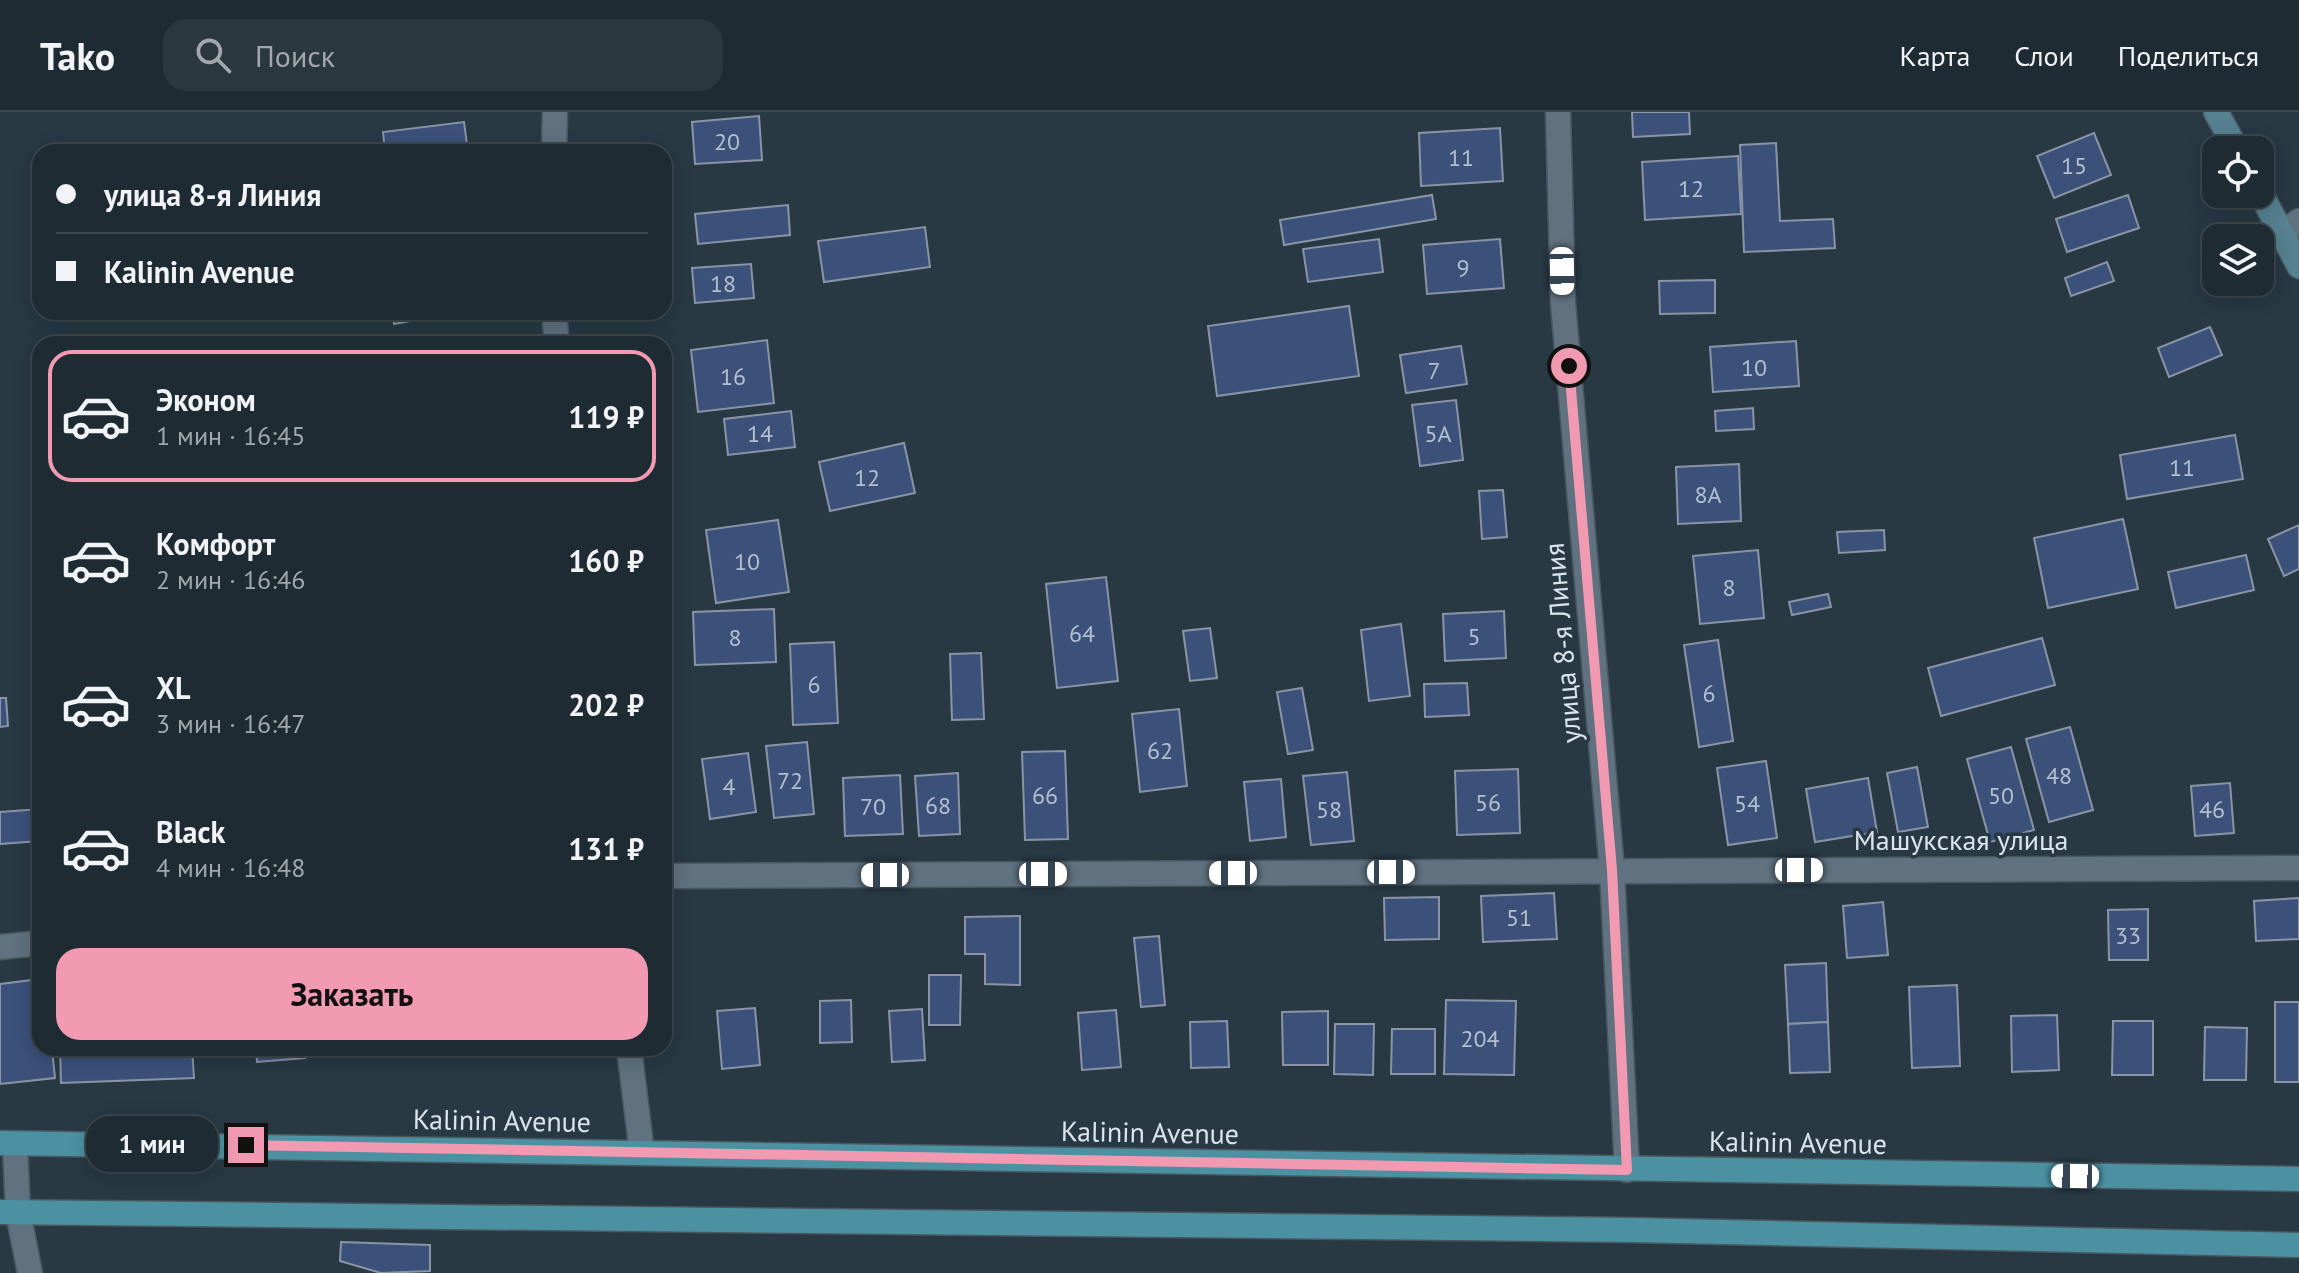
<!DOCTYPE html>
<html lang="ru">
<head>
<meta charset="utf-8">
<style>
	:root { --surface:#1e2b33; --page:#2b373f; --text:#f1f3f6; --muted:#a1a7ac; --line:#3c474e; --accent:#f19ab2 }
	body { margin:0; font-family:"PT Sans",sans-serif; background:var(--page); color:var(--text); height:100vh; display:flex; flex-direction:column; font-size:30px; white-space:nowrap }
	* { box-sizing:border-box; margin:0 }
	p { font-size:26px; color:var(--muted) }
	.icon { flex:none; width:44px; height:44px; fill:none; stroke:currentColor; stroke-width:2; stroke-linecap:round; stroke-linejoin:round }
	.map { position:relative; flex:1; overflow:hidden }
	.side { position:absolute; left:32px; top:224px; width:640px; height:720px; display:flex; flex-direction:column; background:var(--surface); border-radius:24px; box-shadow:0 4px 20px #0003,0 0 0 2px var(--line) }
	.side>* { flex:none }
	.top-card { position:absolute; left:32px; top:32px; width:640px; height:176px; border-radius:24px; box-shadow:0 4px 20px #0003,0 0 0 2px var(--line); display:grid; align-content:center; height:176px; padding:0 24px; background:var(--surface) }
	.fabs { position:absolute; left:2202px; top:24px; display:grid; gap:16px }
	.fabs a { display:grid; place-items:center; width:72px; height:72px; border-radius:16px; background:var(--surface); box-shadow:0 4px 20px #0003,0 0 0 2px var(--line); font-size:40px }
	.end { position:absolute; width:36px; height:36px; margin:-18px; border:10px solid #f19ab2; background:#111; box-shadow:0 0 0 4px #111 }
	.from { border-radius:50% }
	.bubble { position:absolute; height:56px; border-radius:24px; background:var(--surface); box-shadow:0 4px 20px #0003,0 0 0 2px var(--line); font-size:26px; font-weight:600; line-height:56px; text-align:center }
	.car { position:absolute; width:24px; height:48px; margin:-24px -12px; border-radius:10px; box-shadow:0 0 6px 2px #0007; background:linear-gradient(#fff 24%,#345 0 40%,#fff 0 76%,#345 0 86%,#fff 0) }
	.top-card b { display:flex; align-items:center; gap:28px; height:76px; font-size:30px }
	.top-card b+b { border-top:2px solid var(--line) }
	.top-card i { width:20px; height:20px; background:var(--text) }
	ul { padding:14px 0 0; list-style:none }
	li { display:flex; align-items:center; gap:24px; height:132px; margin:0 16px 12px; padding:0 8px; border:4px solid transparent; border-radius:24px }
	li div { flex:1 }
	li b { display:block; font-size:30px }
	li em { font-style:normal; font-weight:600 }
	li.active { border-color:var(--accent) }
	li>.icon { width:72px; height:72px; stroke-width:1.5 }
	.primary-button { display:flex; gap:16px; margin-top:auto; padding:16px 24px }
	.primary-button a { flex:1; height:92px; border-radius:24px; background:var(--accent); color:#111; font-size:32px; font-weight:600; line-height:92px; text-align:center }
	header { display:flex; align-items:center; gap:48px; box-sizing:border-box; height:112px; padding:0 40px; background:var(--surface); border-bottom:2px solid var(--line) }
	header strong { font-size:38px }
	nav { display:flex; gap:44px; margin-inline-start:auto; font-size:28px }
	.search { width:560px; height:72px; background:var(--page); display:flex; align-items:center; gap:20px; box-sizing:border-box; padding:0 28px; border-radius:24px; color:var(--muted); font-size:30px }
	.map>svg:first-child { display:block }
	.building { fill:#3b517a; stroke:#8a94a6; stroke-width:2 }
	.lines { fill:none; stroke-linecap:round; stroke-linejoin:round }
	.street-casing { stroke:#495760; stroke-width:27 }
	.secondary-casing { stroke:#495760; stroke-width:27 }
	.primary-casing { stroke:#495760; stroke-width:27 }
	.street { stroke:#60727f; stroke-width:24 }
	.secondary { stroke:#568191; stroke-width:24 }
	.primary { stroke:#4c91a2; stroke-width:24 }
	.route { stroke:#f19ab2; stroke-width:10 }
	.labels { text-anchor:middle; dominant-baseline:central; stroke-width:7; stroke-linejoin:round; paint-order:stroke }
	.number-label { font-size:24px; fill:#b2bfcf }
	.street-label { font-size:28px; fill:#dae4eb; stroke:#283944 }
</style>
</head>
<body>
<header>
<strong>Tako</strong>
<div class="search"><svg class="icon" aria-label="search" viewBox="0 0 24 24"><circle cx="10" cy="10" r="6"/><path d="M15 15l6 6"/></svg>Поиск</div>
<nav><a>Карта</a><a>Слои</a><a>Поделиться</a></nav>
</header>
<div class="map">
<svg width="2299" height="1161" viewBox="0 0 2299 1161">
	<rect width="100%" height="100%" fill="#283944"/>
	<!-- building -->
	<g class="building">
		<polygon points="1632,0 1689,0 1690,22 1633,25"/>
		<polygon points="759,4 762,48 695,52 692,10"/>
		<polygon points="464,10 468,40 385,40 383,20"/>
		<polygon points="1500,16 1503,69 1421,74 1419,21"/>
		<polygon points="2094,21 2111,63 2054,86 2037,44"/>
		<polygon points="1776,31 1780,109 1833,107 1835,136 1744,140 1740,33"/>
		<polygon points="1738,44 1741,102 1645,108 1642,50"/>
		<polygon points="1432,83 1436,107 1284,133 1280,108"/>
		<polygon points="2128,83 2139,116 2067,140 2056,107"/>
		<polygon points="788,93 790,123 698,132 695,102"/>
		<polygon points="925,115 930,155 824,170 818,129"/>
		<polygon points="1379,127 1383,160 1308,170 1303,137"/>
		<polygon points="1500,127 1504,176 1427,182 1423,133"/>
		<polygon points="2107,150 2114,169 2071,184 2065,166"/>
		<polygon points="751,152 754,186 695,191 692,156"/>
		<polygon points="1715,168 1715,201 1660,202 1659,169"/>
		<polygon points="1349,194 1359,264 1217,284 1208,214"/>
		<polygon points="392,200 458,200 394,212"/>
		<polygon points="2210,215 2222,243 2169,265 2158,236"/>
		<polygon points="767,228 774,291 698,300 691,238"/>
		<polygon points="1796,229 1799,274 1713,280 1710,235"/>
		<polygon points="1461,234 1467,272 1406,281 1400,243"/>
		<polygon points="1456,288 1463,348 1420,354 1412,293"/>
		<polygon points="1753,296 1754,317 1716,319 1715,299"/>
		<polygon points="791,299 795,335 728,343 724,307"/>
		<polygon points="2235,323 2243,367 2127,387 2120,343"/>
		<polygon points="904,331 915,381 830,399 819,350"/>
		<polygon points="1739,352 1741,409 1678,412 1676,355"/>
		<polygon points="1503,378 1507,425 1482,427 1479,379"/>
		<polygon points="2123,407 2138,477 2048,496 2034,426"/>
		<polygon points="778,408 789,480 716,491 706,418"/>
		<polygon points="2299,413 2299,457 2284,464 2268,427"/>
		<polygon points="1884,418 1885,438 1839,441 1837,420"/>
		<polygon points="1758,438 1764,506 1700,512 1693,444"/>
		<polygon points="2246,443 2254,478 2176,496 2168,460"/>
		<polygon points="1106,465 1118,569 1057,576 1046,472"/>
		<polygon points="1828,482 1831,495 1792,503 1789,490"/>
		<polygon points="774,497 776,550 695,553 693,500"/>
		<polygon points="1504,499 1506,546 1445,549 1443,502"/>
		<polygon points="1401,512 1410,584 1369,589 1361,518"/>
		<polygon points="1210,516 1217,566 1190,569 1183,519"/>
		<polygon points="2042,526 2055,573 1941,604 1928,556"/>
		<polygon points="1718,528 1733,629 1699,635 1684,533"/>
		<polygon points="834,530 838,611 793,613 790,532"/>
		<polygon points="981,541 984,607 952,608 950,542"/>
		<polygon points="1467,571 1469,603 1425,605 1424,572"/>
		<polygon points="1302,576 1313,638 1288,642 1277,580"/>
		<polygon points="0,586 6,586 8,614 0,615"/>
		<polygon points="1179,597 1187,674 1140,680 1132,602"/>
		<polygon points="2070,615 2093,698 2049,710 2026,627"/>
		<polygon points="807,630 814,702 774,706 766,634"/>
		<polygon points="2011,635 2034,718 1990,730 1967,647"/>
		<polygon points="1065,639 1068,727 1025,728 1022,640"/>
		<polygon points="748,641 756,700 710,707 702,647"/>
		<polygon points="1766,649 1777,726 1728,733 1717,656"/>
		<polygon points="1917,655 1928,715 1898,720 1887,661"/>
		<polygon points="1518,657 1520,721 1457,723 1455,659"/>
		<polygon points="1347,660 1354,729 1311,733 1303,664"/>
		<polygon points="958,661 960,722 919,724 915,664"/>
		<polygon points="900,663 903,722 845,724 843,666"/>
		<polygon points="1868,666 1877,720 1815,730 1806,677"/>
		<polygon points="1281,667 1286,725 1250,729 1244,670"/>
		<polygon points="2230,671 2234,721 2195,724 2191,674"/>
		<polygon points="40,697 40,729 0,732 0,700"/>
		<polygon points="1554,781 1557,827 1483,830 1481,784"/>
		<polygon points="1439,785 1439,827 1385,828 1384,786"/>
		<polygon points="2299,786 2299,827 2256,829 2254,789"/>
		<polygon points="1883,790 1888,843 1847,846 1843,794"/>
		<polygon points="2148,797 2148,848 2109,848 2108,798"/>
		<polygon points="1020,804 1020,873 985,872 985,842 965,842 965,805"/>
		<polygon points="1159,824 1165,893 1141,895 1134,826"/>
		<polygon points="1826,851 1828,910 1788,912 1785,853"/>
		<polygon points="929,863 961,863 960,913 929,913"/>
		<polygon points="40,867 40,936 52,936 55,966 0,972 0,872"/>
		<polygon points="1957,873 1960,954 1912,956 1909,875"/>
		<polygon points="851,888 852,930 820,931 820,889"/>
		<polygon points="1446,888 1516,889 1514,963 1444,962"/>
		<rect x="2275" y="890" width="24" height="80"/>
		<polygon points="755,896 760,953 722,957 717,899"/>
		<polygon points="922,897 925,948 892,950 889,899"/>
		<polygon points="1116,898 1121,955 1082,958 1078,901"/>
		<polygon points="1328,899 1328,953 1283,953 1282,900"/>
		<polygon points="2057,903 2059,958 2012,960 2011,904"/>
		<polygon points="1227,909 1229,955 1191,956 1190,910"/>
		<polygon points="2113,909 2153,909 2153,963 2112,963"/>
		<polygon points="1828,910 1830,960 1790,961 1788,912"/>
		<polygon points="1335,912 1374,912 1373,963 1334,962"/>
		<polygon points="2205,915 2247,916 2246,968 2204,968"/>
		<polygon points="1392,917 1435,917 1435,962 1391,962"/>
		<polygon points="60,936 192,936 194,966 61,971"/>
		<polygon points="256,936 305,936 305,946 257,950"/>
		<polygon points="479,936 522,936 522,939 480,941"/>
		<polygon points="341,1130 430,1133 430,1159 381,1161 340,1149"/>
	</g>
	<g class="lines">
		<!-- street casing -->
		<g class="street-casing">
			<g id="street">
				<polyline points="1558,0 1563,191 1612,758 1627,1058"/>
				<polyline points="554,40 555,0"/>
				<polyline points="2283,121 2299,109"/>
				<polyline points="554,200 557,232"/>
				<polyline points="664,764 2299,756"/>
				<polyline points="0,835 40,831"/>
				<polyline points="629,936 642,1041"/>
				<polyline points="15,1032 18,1101 30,1161"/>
			</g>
		</g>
		<!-- secondary casing -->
		<g class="secondary-casing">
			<g id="secondary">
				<polyline points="2216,0 2237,38"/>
				<polyline points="2260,80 2299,154"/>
			</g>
		</g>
		<!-- primary casing -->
		<g class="primary-casing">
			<g id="primary">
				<polyline points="0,1031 2299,1067"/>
				<polyline points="0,1100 1631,1118 2299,1133"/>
			</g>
		</g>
		<!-- street -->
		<use href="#street" class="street"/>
		<!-- secondary -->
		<use href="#secondary" class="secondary"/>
		<!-- primary -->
		<use href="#primary" class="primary"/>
	</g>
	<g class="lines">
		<!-- route -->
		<polyline class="route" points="246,1033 1627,1058 1612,758 1569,254"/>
	</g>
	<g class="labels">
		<!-- number labels -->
		<g class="number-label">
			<text x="727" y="29">20</text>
			<text x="1461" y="45">11</text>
			<text x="2074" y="53">15</text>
			<text x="1691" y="76">12</text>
			<text x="1463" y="155">9</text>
			<text x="723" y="171">18</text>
			<text x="1754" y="255">10</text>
			<text x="1434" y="258">7</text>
			<text x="733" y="264">16</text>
			<text x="760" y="321">14</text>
			<text x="1438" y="321">5А</text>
			<text x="2182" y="355">11</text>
			<text x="867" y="365">12</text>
			<text x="1708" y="382">8А</text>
			<text x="747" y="449">10</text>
			<text x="1729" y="475">8</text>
			<text x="1082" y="521">64</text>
			<text x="1474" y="524">5</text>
			<text x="735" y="525">8</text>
			<text x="814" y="572">6</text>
			<text x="1709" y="581">6</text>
			<text x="1160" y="638">62</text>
			<text x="2059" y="663">48</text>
			<text x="790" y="668">72</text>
			<text x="729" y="674">4</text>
			<text x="1045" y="683">66</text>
			<text x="2001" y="683">50</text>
			<text x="1488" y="690">56</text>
			<text x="1747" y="691">54</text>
			<text x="938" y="693">68</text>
			<text x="873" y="694">70</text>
			<text x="1329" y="697">58</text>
			<text x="2212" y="697">46</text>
			<text x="1519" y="805">51</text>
			<text x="2128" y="823">33</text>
			<text x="1480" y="926">204</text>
		</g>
		<!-- street labels -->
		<g class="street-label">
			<text transform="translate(1562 531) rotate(-95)">улица 8-я Линия</text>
			<text x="1961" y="727">Машукская улица</text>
			<text transform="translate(502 1008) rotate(1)">Kalinin Avenue</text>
			<text transform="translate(1150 1020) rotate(1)">Kalinin Avenue</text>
			<text transform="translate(1798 1030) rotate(1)">Kalinin Avenue</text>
		</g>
	</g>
</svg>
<div class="fabs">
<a><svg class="icon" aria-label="locate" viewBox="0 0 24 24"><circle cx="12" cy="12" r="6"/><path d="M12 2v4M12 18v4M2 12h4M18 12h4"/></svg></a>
<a><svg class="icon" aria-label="layers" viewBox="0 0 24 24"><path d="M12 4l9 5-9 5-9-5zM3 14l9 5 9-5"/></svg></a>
</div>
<i class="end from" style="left:1569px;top:254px"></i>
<i class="end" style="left:246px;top:1033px"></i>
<div class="bubble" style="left:86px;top:1004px;width:132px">1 мин</div>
<i class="car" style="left:1562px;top:159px;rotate:179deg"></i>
<i class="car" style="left:1799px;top:758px;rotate:90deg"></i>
<i class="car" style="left:1391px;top:760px;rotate:90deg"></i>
<i class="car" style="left:1233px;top:761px;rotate:270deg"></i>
<i class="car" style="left:1043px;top:762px;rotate:90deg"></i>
<i class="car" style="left:885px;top:763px;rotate:270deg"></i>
<i class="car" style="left:2075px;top:1064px;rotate:271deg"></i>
<div class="top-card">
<b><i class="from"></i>улица 8-я Линия</b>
<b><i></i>Kalinin Avenue</b>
</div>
<section class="side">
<ul>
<li class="active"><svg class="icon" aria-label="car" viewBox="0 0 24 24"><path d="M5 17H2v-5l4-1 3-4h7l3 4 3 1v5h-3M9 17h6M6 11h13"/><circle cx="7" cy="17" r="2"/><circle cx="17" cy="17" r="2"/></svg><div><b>Эконом</b><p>1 мин · 16:45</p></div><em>119 ₽</em></li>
<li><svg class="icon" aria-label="car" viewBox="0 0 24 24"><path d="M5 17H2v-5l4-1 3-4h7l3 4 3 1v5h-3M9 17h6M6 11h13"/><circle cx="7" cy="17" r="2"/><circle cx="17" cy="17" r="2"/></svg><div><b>Комфорт</b><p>2 мин · 16:46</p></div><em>160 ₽</em></li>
<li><svg class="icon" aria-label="car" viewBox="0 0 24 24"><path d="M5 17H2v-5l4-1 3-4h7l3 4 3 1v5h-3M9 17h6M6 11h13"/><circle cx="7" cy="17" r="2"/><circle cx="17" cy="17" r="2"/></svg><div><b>XL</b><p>3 мин · 16:47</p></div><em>202 ₽</em></li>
<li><svg class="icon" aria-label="car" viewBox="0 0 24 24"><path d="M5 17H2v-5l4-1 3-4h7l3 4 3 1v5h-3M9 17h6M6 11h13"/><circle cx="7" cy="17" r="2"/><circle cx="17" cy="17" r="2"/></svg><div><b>Black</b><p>4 мин · 16:48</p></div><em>131 ₽</em></li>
</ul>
<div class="primary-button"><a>Заказать</a></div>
</section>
</div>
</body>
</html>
